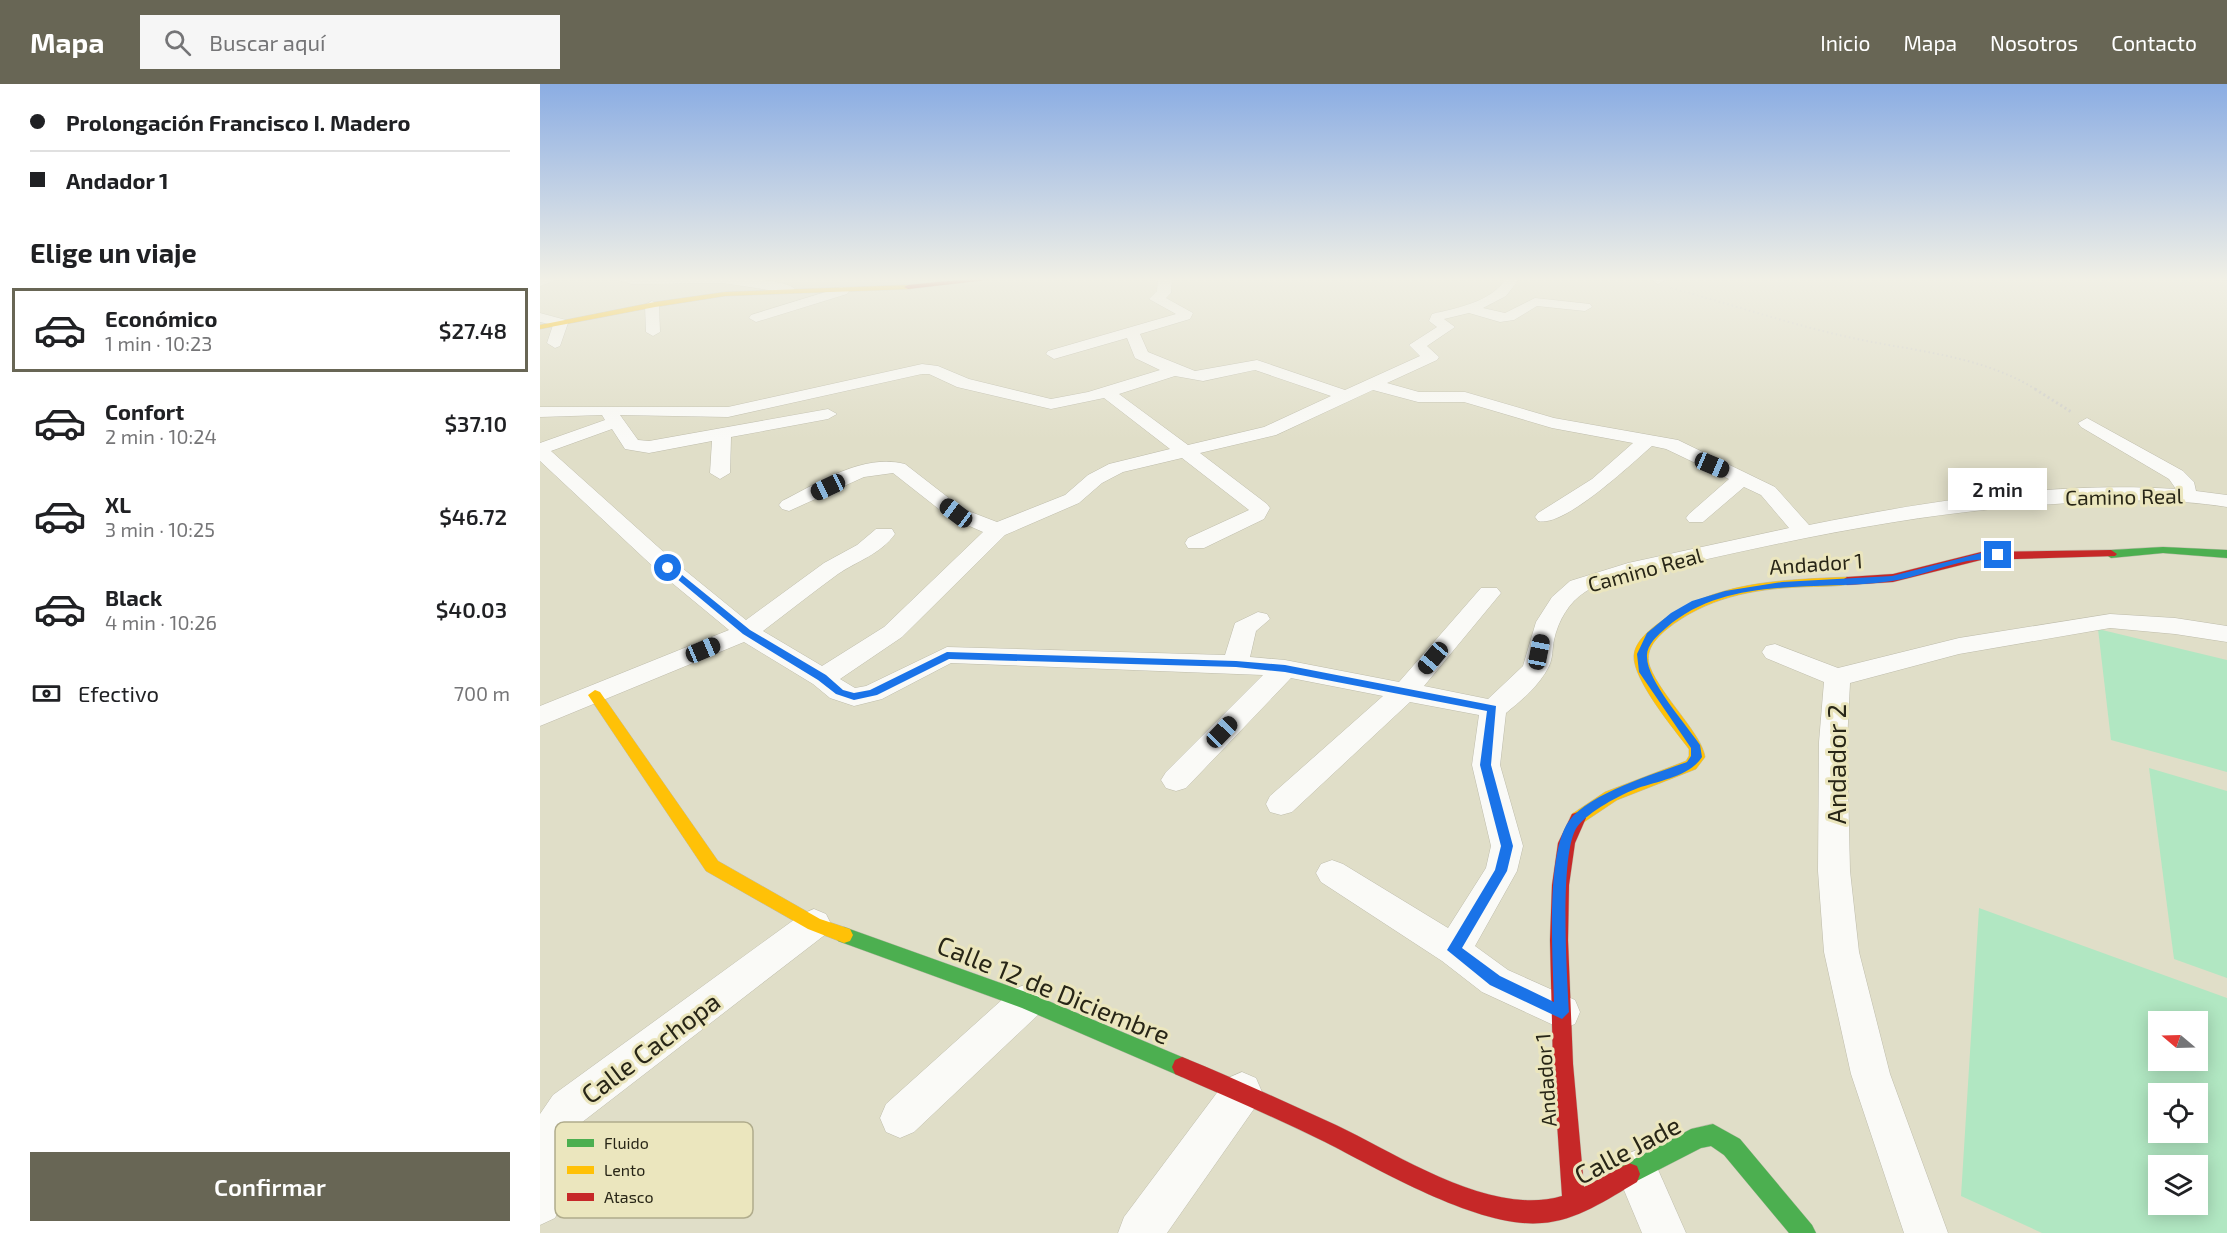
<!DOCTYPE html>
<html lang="es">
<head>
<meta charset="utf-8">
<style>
	:root { --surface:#fff; --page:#f6f6f6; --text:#202124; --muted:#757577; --line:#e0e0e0; --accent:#686655 }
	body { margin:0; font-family:"Exo 2",sans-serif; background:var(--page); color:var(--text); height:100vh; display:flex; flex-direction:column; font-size:22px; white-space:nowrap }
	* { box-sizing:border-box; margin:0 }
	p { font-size:20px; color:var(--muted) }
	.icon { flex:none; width:33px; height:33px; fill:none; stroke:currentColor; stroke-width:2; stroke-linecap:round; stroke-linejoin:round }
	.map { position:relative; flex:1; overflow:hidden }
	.details { display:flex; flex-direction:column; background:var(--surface); width:540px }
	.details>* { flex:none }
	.hud { display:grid; align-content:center; height:132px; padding:0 30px; background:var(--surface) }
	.needle { width:39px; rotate:289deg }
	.controls { position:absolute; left:1608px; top:927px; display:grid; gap:12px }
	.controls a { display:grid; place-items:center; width:60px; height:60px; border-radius:0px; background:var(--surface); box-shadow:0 3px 15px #0003; font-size:30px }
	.end { position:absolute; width:27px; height:27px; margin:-14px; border:8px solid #1a73e8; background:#fff; box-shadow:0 0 0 3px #fff }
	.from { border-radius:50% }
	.bubble { position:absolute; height:42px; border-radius:0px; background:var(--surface); box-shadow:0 3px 15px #0003; font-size:20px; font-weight:600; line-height:42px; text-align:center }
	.car { position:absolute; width:18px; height:36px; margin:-18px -9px; border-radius:8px; box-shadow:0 0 4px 2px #0007; background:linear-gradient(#222 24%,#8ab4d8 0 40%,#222 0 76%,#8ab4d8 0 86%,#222 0) }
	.hud b { display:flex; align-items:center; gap:21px; height:57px; font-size:22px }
	.hud b+b { border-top:2px solid var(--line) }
	.hud i { width:15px; height:15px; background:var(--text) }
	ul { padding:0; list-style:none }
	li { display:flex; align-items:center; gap:18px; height:84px; margin:0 12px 9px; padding:0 18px; border:3px solid transparent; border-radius:0px }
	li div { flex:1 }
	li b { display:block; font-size:22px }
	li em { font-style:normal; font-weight:600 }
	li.current { border-color:var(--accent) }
	li>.icon { width:54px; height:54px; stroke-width:1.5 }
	h2 { padding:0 30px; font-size:27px; line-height:72px }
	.pay { display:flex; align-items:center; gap:15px; height:66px; padding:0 30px; font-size:22px }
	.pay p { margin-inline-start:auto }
	.button { display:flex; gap:12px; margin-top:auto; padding:12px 30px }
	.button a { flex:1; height:69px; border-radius:0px; background:var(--accent); color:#fff; font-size:24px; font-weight:600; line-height:69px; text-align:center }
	header { display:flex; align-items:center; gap:36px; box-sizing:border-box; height:84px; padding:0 30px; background:var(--accent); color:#fff }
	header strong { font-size:28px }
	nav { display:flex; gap:33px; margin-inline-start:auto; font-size:21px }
	.search { width:420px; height:54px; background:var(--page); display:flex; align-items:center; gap:15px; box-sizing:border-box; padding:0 21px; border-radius:0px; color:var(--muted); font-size:22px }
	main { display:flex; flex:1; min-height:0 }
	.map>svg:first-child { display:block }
	.green { fill:#b1e7c2; fill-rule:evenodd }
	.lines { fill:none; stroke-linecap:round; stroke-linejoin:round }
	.street-casing { stroke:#bebcab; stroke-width:1 }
	.fast-casing { stroke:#bebcab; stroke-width:1 }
	.slow-casing { stroke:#bebcab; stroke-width:1 }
	.jam-casing { stroke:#bebcab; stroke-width:1 }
	.path-far1 { stroke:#d2d1cb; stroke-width:2; stroke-dasharray:1.5 3; stroke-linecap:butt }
	.path { stroke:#d2d1cb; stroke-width:3; stroke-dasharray:2 3; stroke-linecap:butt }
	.street { fill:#fafaf7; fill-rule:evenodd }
	.fast { fill:#4caf50; fill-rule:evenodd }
	.slow { fill:#ffc107; fill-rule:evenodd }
	.jam { fill:#c62828; fill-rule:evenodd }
	.route { fill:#1a73e8 }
	.labels { text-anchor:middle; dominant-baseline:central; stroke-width:6; stroke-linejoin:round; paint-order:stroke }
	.street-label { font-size:21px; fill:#282617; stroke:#ebe6be }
	.near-street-label { font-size:26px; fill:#282617; stroke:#ebe6be }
	.key { fill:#ebe6be; stroke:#b0ac8c; stroke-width:1.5 }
	.key-label { font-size:16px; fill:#282617 }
</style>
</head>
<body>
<header>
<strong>Mapa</strong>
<div class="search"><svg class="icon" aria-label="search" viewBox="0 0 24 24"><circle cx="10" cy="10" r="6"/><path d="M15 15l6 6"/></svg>Buscar aquí</div>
<nav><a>Inicio</a><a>Mapa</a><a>Nosotros</a><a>Contacto</a></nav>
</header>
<main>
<section class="details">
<div class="hud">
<b><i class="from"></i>Prolongación Francisco I. Madero</b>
<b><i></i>Andador 1</b>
</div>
<h2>Elige un viaje</h2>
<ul>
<li class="current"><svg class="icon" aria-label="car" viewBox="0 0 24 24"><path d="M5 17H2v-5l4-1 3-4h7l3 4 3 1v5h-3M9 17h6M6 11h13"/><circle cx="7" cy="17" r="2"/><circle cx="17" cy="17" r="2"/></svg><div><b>Económico</b><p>1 min · 10:23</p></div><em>$27.48</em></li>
<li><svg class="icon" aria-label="car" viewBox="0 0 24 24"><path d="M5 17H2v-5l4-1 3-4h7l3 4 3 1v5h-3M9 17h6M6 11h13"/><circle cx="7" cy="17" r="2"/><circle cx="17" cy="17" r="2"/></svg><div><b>Confort</b><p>2 min · 10:24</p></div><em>$37.10</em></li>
<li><svg class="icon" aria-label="car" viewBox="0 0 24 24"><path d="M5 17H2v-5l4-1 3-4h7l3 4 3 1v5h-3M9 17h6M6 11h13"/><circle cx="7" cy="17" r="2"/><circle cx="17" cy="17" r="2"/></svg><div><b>XL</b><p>3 min · 10:25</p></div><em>$46.72</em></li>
<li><svg class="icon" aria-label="car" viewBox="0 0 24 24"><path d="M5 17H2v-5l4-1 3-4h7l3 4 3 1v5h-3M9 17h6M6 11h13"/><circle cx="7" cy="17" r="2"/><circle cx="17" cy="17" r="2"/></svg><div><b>Black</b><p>4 min · 10:26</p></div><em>$40.03</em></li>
</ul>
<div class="pay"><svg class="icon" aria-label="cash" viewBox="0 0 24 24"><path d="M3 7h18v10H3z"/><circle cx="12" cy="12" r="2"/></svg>Efectivo<p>700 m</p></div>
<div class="button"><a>Confirmar</a></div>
</section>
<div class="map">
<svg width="1687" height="1149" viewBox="0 0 1687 1149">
	<rect width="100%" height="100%" fill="#e0dec8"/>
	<!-- green -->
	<g class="green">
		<polygon points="1558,545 1687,576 1687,688 1571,656"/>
		<polygon points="1609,684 1687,707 1687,894 1634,875"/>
		<path d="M1439,824L1687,914V1149H1502L1421,1112ZM1618,938H1658V976H1618ZM1618,1010H1658V1048H1618ZM1618,1082H1658V1120H1618Z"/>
	</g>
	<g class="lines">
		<!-- street casing -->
		<g class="street-casing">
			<g id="street">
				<polygon points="0,194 21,194 0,202"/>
				<path d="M71,194C101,194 238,188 255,205L248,209L183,199L92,200Z"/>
				<path d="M618,194H632L631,209L626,214L653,229L650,235L600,250L608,268L655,287L717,276L805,306L880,272L869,261L897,243L889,237L892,230C917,224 952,218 966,194H980L966,212L943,224L965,229L995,214L1050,220L1052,223L1045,227L997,222L974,236L960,238L929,229L904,235L915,243L887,262L899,273L897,276L847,299L879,308H925L1014,334L1138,356L1235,403L1269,441C1388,417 1514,397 1636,405L1629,395L1541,343L1538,339L1547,334L1643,387L1654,398L1656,407L1687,411V423C1630,414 1573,416 1515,420C1393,427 1273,451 1154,478C1120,486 1075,488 1045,508C1029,518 1018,537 1014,556C1012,565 1013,574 1009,582C1000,601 982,616 966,629L960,681L983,762L977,787L935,862L968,886L1035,916L1040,928L1035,940L1022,945L942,908L902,877L781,798L776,789L781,780L792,776L803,780L908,844L946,784L951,762L932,681L939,631L870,618L752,728L741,731L730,728L726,720L730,712L843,612L751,594L646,704L636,707L626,704L621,696L626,688L723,591L411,579L342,615L314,622L290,614L273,600L204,558L0,642V622L189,546L120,489L0,377V359L65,336L62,331L0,333V323H188L382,280L398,282L429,295L511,315L548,308L620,286L595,274L587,254L514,275L506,270L508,267L636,230L609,215L617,207ZM715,286L791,312L724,343L648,361L579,310L635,292L663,297ZM382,290H389L417,303L511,325L564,314L630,365L569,380L548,391L525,411L457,438L423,425L365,380C323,369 278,399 242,417L239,421L242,425L249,427L324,393L353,389L409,433L443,448L344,543L282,582L223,547C248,528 272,509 298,490C317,477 341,470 355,450L352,445H336L317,461L284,479L206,536L136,479L11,367L72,345L85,365L109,369L172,357L170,389L180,395L190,389L191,353L288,335L297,330L288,325L109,357L98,356L80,331L188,333ZM833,306L878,318H924L1012,344L1093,359L1052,395L998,429L995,433L998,437C1024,444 1091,380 1112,362L1126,365L1189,395L1149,430L1146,434L1149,438H1163L1204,403L1221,411L1249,444L1088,479L1030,497L1012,513L996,538L983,582L948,615L884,602L961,509L957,504H941L859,598L745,576L710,573L716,547L730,535L727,530L718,528L695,539L685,571L407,563L326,602L315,604L300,595L362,553L465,451L539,419L562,399L583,388L642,374L709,426L648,454L645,459L648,464H664L724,435L730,424L727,420L660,369L736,351Z"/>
				<polygon points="1110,194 1123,194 1125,196 1118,200"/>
				<polygon points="302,203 309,207 307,210 216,238 209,234 211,231"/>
				<polygon points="112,217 119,221 120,248 113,252 106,248 105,221"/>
				<polygon points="0,229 26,236 28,239 20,262 15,264 7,259 13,241 0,238"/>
				<polygon points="1570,530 1635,534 1687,542 1687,558 1635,550 1570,544 1419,570 1310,599 1307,658 1310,787 1319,868 1350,990 1408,1149 1364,1149 1311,990 1284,868 1278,787 1279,658 1284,598 1226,574 1222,568 1226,562 1235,560 1298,584 1419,554"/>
				<polygon points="274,825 286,830 291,840 286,850 41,1039 36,1048 37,1089 15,1134 0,1141 0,1030 13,1011 262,830"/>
				<polygon points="487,900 500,905 505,917 500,929 374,1048 360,1054 346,1048 340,1034 346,1020 474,905"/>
				<polygon points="702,988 716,994 722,1008 716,1022 627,1149 578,1149 584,1133 688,994"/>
				<polygon points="1097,1066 1112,1072 1146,1149 1102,1149 1076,1087 1082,1072"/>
			</g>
		</g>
		<!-- fast casing -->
		<g class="fast-casing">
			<g id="fast">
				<polygon points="1623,463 1687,466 1687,474 1623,469 1571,474 1565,470 1571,466"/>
				<polygon points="304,843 494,911 649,976 652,983 649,990 642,993 482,924 298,857 295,851 298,845"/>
				<polygon points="1173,1040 1200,1055 1272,1141 1276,1149 1249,1149 1184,1071 1171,1062 1161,1064 1089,1101 1081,1098 1078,1090 1081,1082 1151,1045"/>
			</g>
		</g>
		<!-- slow casing -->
		<g class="slow-casing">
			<g id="slow">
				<polygon points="368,201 372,203 371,205 185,212 115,223 0,245 0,241 115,218 185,208"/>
				<path d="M1307,493L1313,497L1311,500C1295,503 1277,502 1261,503C1212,505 1166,514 1127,545C1115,555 1104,567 1110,583C1121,612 1162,650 1165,673L1156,685L1077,716L1044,738L1038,740L1032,738L1030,734L1032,730L1065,708L1146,677L1149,672V665C1134,645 1092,595 1094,571C1095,558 1109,546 1119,539C1174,497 1241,496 1307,493Z"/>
				<polygon points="55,606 60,608 178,777 280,835 310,845 313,851 310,857 304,859 268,845 166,787 48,611"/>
			</g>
		</g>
		<!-- jam casing -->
		<g class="jam-casing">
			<g id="jam">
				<polygon points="437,194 464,194 368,205 364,203 368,201"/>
				<polygon points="1571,466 1577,470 1575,472 1441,476 1353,498 1307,501 1301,497 1307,493 1353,490 1441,468"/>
				<path d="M1038,728L1044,730L1046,734L1035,759L1029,801L1028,856L1033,980L1044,1103L1089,1079L1097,1082L1100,1090L1097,1098C1068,1115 1036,1137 1002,1139C940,1145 840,1086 785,1058C736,1034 685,1012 635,990L632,983L635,976L642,973C694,994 745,1018 796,1041C859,1071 951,1133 1022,1112L1013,980L1010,856L1012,801L1018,759L1032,730Z"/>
			</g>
		</g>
		<!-- path-far1 -->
		<path class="path-far1" d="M1131,204C1194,221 1258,243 1322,256C1382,268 1444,273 1497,306"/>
		<!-- path -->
		<polyline class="path" points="1495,305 1533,329"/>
		<!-- street -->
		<use href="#street" class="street"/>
		<!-- fast -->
		<use href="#fast" class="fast"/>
		<!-- slow -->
		<use href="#slow" class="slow"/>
		<!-- jam -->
		<use href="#jam" class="jam"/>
	</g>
	<!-- sky -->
	<linearGradient id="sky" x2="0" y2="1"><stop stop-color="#8bade3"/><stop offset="0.55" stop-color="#f1f0e6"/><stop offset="1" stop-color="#f1f0e6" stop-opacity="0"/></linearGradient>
	<rect width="1687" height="355" fill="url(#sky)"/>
	<!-- route -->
	<path class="route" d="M1441,469L1462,471C1454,477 1437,475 1427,477C1402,482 1377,493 1352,497C1277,508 1188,490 1126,544C1118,551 1106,561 1107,573C1107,597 1146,640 1160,661L1162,673C1150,692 1119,697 1098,704C1080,711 1049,727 1037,743C1019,769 1027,892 1029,928L1022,935L950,901L907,866L955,786L961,762L940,681L947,627L745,588L696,583L409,575L337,611L314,616L296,610L278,596L203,550L124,484L131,482L210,546L286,591L303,606L314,609L330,606L407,568L696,577L745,581L956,622L951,681L973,762L967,787L922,864L960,892L1014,918C1013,876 1005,770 1029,737C1049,709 1115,690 1147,678L1151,672V664L1099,588L1097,570L1107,549L1131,529L1152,517L1185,507L1242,498L1352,492Z"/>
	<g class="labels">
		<!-- street labels -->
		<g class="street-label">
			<text transform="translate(1584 412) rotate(-1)">Camino Real</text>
			<text transform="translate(1276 479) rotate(-4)">Andador 1</text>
			<text transform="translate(1105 485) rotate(-15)">Camino Real</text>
			<text transform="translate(1005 996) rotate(-94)">Andador 1</text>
		</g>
		<!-- near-street labels -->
		<g class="near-street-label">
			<text transform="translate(1295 680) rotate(-90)">Andador 2</text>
			<text transform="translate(514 905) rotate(22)">Calle 12 de Diciembre</text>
			<text transform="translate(110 963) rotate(-37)">Calle Cachopa</text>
			<text transform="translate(1087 1065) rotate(-28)">Calle Jade</text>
		</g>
	</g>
	<!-- legend -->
	<rect x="15" y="1038" width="198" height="96" rx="9" class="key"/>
	<rect x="27" y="1055" width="27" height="8" fill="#4caf50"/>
	<rect x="27" y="1082" width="27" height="8" fill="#ffc107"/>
	<rect x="27" y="1109" width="27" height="8" fill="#c62828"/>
	<g class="key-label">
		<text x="64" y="1065">Fluido</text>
		<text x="64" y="1092">Lento</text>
		<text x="64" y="1119">Atasco</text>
	</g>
</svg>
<div class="controls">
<a><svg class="needle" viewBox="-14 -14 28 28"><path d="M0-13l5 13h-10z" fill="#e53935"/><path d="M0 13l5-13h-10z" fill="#757577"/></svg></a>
<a><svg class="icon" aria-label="locate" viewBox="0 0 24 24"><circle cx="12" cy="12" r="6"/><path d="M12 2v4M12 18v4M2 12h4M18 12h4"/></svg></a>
<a><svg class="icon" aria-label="layers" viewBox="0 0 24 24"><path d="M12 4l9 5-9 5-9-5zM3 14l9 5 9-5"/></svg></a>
</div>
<i class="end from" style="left:128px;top:484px"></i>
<i class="end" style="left:1458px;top:471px"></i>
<div class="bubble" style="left:1408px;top:384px;width:99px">2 min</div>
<i class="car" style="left:1172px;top:381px;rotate:113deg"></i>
<i class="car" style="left:288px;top:403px;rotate:245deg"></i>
<i class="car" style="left:416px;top:429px;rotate:307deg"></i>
<i class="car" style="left:163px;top:566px;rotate:67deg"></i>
<i class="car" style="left:999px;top:568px;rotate:11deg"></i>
<i class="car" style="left:893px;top:574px;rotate:220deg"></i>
<i class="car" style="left:682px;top:648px;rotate:44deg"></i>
</div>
</main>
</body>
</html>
